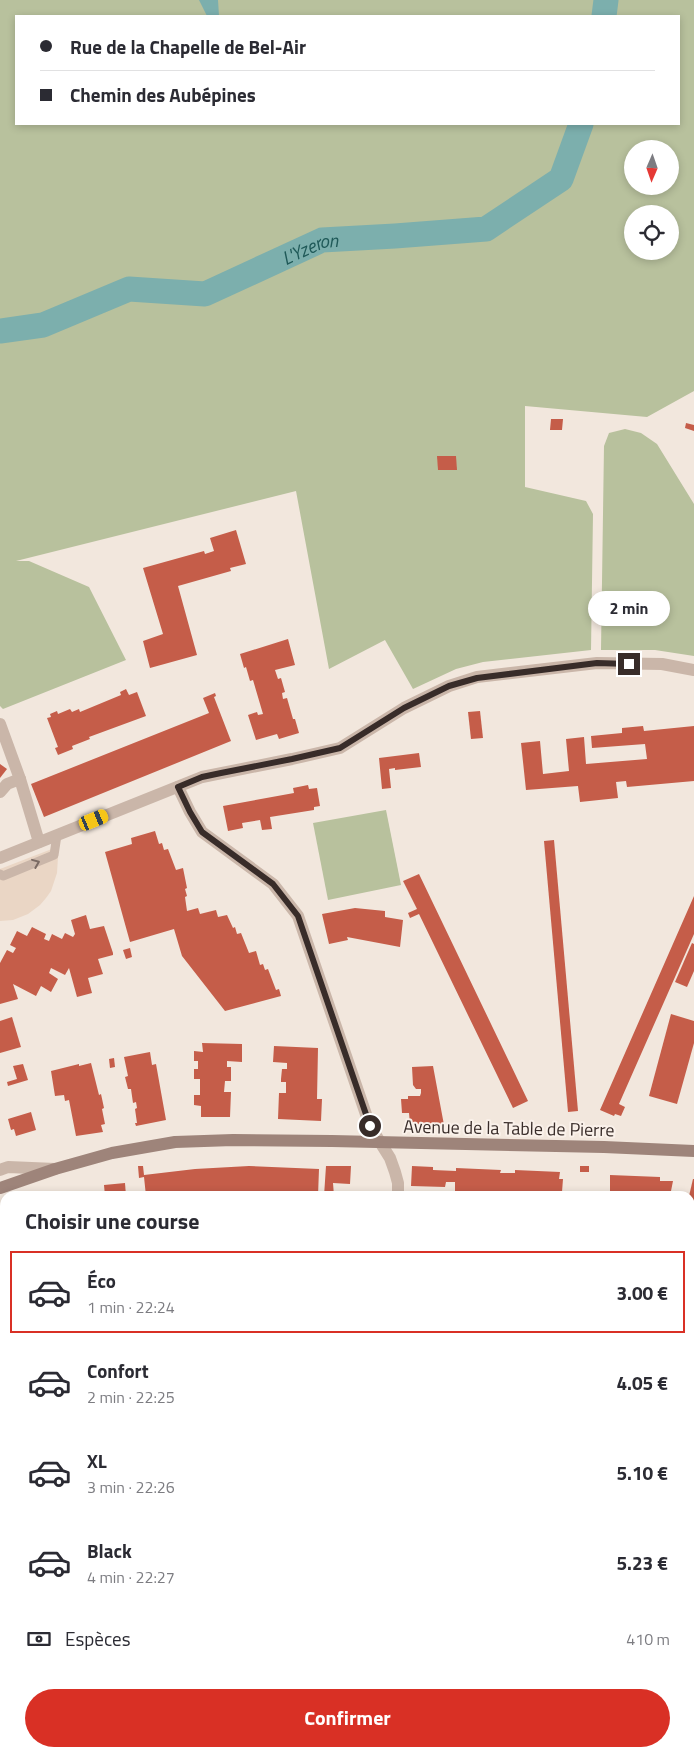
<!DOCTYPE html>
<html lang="fr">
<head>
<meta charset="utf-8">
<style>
	:root { --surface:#fff; --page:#f7f7f7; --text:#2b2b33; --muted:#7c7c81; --line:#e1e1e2; --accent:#d93025 }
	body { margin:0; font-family:"Titillium Web",sans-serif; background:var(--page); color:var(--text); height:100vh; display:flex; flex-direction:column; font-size:19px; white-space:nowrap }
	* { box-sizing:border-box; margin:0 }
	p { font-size:16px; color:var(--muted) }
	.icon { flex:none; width:28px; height:28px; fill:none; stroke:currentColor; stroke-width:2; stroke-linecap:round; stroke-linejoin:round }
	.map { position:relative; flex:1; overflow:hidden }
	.drawer { position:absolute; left:0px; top:1191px; width:695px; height:566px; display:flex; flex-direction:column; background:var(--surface); border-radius:15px 15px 0 0; box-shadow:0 2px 8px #0003 }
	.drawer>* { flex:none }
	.top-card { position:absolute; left:15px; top:15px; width:665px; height:110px; border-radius:0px; box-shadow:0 2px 8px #0003; display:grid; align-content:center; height:110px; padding:0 25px; background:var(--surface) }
	.needle { width:32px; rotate:182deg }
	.controls { position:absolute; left:624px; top:140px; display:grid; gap:10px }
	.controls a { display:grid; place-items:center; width:55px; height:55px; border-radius:50%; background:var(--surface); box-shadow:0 2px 8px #0003; font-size:25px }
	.end { position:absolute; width:22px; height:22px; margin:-11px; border:6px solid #382c29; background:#fff; box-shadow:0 0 0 2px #fff }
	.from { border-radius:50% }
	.bubble { position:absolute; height:35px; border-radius:18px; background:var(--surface); box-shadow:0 2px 8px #0003; font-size:16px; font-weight:700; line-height:35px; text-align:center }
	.car { position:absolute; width:15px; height:30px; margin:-15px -8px; border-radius:6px; box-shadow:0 0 4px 1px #0007; background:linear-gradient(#f5c518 24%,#345 0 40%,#f5c518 0 76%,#345 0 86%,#f5c518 0) }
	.top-card b { display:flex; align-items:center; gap:18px; height:48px; font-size:19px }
	.top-card b+b { border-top:1px solid var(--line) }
	.top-card i { width:12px; height:12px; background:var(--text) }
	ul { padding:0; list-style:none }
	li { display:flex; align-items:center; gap:15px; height:82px; margin:0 10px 8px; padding:0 15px; border:2px solid transparent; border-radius:0px }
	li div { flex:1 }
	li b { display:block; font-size:19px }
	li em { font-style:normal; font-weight:700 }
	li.selected { border-color:var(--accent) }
	li>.icon { width:45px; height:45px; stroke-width:1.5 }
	h2 { padding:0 25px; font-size:22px; line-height:60px }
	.pay { display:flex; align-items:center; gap:12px; height:55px; padding:0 25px; font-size:19px }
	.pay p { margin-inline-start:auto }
	.action { display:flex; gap:10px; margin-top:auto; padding:10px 25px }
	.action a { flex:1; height:58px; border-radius:30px; background:var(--accent); color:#fff; font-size:20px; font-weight:700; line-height:58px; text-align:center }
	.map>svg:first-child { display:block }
	.green { fill:#b8c19d; fill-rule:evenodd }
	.plaza { fill:#ead6c5 }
	.water { fill:#7cafad }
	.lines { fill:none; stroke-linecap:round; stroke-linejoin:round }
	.river { stroke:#7cafad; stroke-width:25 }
	.building { fill:#c55d49 }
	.lane { stroke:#cab6a9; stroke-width:9 }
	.street { stroke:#cab6a9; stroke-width:12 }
	.secondary { stroke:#9e847a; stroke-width:12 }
	.oneway { stroke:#7a6a63 }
	.route { stroke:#382c29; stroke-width:6 }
	.labels { text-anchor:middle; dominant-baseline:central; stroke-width:4; stroke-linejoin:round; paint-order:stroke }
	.street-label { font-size:18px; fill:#382c29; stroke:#faf1ea }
	.water-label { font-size:19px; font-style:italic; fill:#1f5958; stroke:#faf1ea }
</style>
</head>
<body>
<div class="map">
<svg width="694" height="1757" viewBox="0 0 694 1757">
	<rect width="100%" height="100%" fill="#f2e7dd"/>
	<!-- green -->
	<g class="green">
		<path d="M0,0H694V391L647,417L525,406V487L586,501L593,514L591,650L483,662L456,669L413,689L385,640L329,669L296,491L16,561H29L89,587L126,660L3,709L0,706ZM16,16H679V124H16ZM632,149H670V186H632ZM632,214H670V251H632Z"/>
		<polygon points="625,429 641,433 657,444 694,504 694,656 655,650 601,650 604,446 609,433"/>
		<polygon points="386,810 401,885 328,900 313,823"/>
	</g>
	<!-- plaza -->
	<polygon class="plaza" points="57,847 58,857 57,873 51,891 46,898 40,905 28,914 13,920 0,921 0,869"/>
	<!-- water -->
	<polygon class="water" points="199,0 218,0 219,16 207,16"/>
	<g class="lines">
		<!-- river -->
		<g class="river">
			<polyline points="604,16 606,0"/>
			<path id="s1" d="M0,331L43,325L129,289L205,294L322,240L395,236L486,229L561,179L581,124"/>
		</g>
	</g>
	<!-- building -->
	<g class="building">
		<polygon points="551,419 563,419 562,430 550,430"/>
		<polygon points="686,423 694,425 694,431 685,428"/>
		<polygon points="437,456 456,456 457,470 438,470"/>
		<polygon points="236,530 246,564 230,568 231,571 178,586 197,655 150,668 143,641 163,634 143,568 204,551 205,554 214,551 210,538"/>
		<polygon points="288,639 295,665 275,670 278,679 281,678 285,692 282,693 283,699 287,698 293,719 295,719 299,733 279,739 277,734 256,740 248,715 257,712 258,715 263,714 253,680 250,681 246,667 244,668 240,654"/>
		<polygon points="126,689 129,695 137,692 146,716 89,737 90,739 72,746 73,749 58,755 55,748 58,747 47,718 51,717 50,714 57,711 58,714 70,709 72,712 79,709 80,712 121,695 120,692"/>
		<polygon points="215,693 216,696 214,697 231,741 44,817 31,784 209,713 203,698"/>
		<polygon points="480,711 483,738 471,739 468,712"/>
		<polygon points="643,726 644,731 694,726 694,781 627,787 626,781 616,782 618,798 580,802 578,786 526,790 521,743 540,741 543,774 569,771 566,739 584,737 586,764 647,759 645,744 592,748 591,736 622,733 622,728"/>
		<polygon points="419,753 421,767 395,770 395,768 389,769 391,788 382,789 379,758"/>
		<polygon points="0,764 7,769 0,778"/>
		<polygon points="308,785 309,789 317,788 320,806 314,807 314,810 270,817 272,829 262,830 260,820 242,823 243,828 228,831 223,806 294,793 293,788"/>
		<polygon points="155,831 159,844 162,843 164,850 168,849 176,870 183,868 187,888 185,889 187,896 185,897 187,911 198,908 200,914 216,910 218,917 227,915 233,928 235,927 237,934 241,933 249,953 256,951 260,965 263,964 265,970 268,969 276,990 279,989 281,996 225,1011 182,956 174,929 130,942 105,852 132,844 131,838"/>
		<polygon points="554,840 578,1111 568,1112 544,841"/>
		<polygon points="419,874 528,1101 513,1108 419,914 410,918 408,913 417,909 403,881"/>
		<polygon points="694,896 694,934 619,1104 625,1107 621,1116 615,1114 614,1116 600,1110"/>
		<polygon points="355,908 385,911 385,917 403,920 400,947 347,937 348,940 329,944 322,914"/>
		<polygon points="86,915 90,929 104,926 113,953 113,955 98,959 103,974 88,978 92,993 77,997 69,968 65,975 51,968 49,973 58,979 51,992 41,986 36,996 13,984 18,999 0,1004 0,963 7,950 13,953 16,948 10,945 17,931 27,936 32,927 46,934 44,939 49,941 52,934 62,939 65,933 73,937 75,934 71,920"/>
		<polygon points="692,943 694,944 694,971 687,987 675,982"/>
		<polygon points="130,948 132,957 126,959 123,950"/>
		<polygon points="671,1014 694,1021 694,1043 677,1104 649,1096"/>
		<polygon points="12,1017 21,1047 0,1053 0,1021"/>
		<polygon points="202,1043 242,1044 242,1062 227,1061 227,1067 231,1067 231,1081 225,1081 224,1092 231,1092 230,1117 201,1117 201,1106 194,1105 194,1095 200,1095 200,1079 194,1079 194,1069 198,1069 198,1061 194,1061 194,1051 203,1052"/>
		<polygon points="274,1046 318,1048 317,1099 322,1099 321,1121 278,1119 279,1093 286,1093 286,1082 281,1082 281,1079 282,1069 287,1069 287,1063 273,1062"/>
		<polygon points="150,1052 152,1065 156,1064 166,1120 136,1126 135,1123 137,1123 135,1109 137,1108 136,1102 133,1103 131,1089 128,1089 125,1077 128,1076 124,1057"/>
		<polygon points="114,1058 115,1067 110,1068 109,1059"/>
		<polygon points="91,1063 99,1095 101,1094 104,1108 102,1109 105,1124 101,1125 103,1132 76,1136 69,1100 65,1101 64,1095 55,1096 51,1071 79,1064 79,1066"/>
		<polygon points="23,1064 28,1080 8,1086 7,1082 17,1079 13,1066"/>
		<polygon points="433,1066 444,1125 410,1124 409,1113 402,1113 401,1099 408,1099 408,1096 420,1096 421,1093 421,1089 416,1089 413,1085 412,1067"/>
		<polygon points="31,1112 36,1130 16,1136 14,1129 11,1130 8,1119"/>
		<polygon points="138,1166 143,1166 144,1175 195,1169 249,1166 319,1169 318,1196 248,1196 248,1193 192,1196 146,1196 144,1177 139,1178"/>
		<polygon points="326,1166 351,1166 350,1184 333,1183 334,1196 324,1196"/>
		<polygon points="412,1166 433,1167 433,1170 456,1171 456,1168 501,1170 500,1173 515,1173 515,1170 560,1172 559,1179 563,1179 562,1192 559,1192 559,1196 514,1196 514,1193 500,1193 499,1196 455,1195 455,1182 446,1182 445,1187 411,1186"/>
		<rect x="580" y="1166" width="9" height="6"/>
		<polygon points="610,1175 660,1177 660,1181 673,1181 670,1196 606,1196 606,1192 610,1192"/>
		<polygon points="693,1179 694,1179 694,1214 690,1213 689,1196"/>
		<polygon points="125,1183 126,1196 105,1196 104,1185"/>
		<polygon points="690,1218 694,1218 694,1251 691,1265"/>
		<polygon points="0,1245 5,1245 5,1276 0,1278"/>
		<polygon points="690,1268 694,1269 691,1286 690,1286"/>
		<polygon points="5,1310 5,1363 0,1357 0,1312"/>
		<polygon points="693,1354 694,1354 694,1439 690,1437 690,1375"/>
		<polygon points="0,1394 5,1400 5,1412 0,1417"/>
		<polygon points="693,1493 694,1493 694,1537 690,1537 690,1516"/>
		<polygon points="1,1499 5,1500 5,1542 2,1541 3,1526 0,1526"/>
		<polygon points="690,1628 694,1628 694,1712 690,1710"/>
		<polygon points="690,1738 694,1738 694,1757 673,1757 673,1752 690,1752"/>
		<polygon points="295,1752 309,1752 310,1757 296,1757"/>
		<rect x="423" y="1752" width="58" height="5"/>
		<rect x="506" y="1752" width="24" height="5"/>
		<polygon points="336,1753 337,1757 319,1757 319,1755"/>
	</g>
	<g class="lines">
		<!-- lane -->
		<polyline class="lane" points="0,874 3,876 54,855 57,835"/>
		<!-- street -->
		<g class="street">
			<polyline points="0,724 20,779 39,842"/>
			<polyline points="178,787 190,812 202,832 273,884 298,916 370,1126 390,1158 395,1172 398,1183 398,1196"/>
			<polyline points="0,792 7,784 20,779"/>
			<polyline points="0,858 202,777 292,759 340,748 404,708 449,686 477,677 597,663 662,664 694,670"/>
			<polyline points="0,1170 8,1167 55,1169"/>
			<polyline points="0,1455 5,1450"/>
			<polyline points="0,1582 5,1589"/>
			<polyline points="85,1752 85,1757"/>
			<polyline points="623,1752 627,1757"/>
			<polyline points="399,1757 399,1752"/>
			<polyline points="653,1757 658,1752"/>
		</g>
		<!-- secondary -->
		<polyline class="secondary" points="0,1188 55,1169 112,1153 175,1142 233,1140 332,1141 604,1147 694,1151"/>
	</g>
	<!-- one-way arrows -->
	<defs><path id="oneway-chevron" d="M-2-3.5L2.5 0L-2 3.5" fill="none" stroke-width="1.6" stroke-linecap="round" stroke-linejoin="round" transform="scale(1.25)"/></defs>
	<use class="oneway" href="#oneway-chevron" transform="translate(36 863) rotate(-22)"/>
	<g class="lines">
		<!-- route -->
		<polyline class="route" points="370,1126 298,916 273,884 202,832 190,812 178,787 202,777 221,773 292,759 340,748 404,708 449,686 477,678 597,663 629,664"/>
	</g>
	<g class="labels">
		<!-- street labels -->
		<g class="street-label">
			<text transform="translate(509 1128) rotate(1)">Avenue de la Table de Pierre</text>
		</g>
		<!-- water labels -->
		<g class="water-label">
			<text stroke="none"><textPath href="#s1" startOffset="328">L'Yzeron</textPath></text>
		</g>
	</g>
</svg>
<div class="controls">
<a><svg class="needle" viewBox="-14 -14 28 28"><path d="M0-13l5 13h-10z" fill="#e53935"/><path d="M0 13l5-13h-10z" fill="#7c7c81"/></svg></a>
<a><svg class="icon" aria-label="locate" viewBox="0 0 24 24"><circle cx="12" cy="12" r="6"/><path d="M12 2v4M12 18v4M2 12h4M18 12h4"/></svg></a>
</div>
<i class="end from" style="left:370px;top:1126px"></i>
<i class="end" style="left:629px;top:664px"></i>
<div class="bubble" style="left:588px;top:591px;width:82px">2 min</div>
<i class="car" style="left:94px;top:820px;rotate:68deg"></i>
<div class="top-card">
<b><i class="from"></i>Rue de la Chapelle de Bel-Air</b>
<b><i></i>Chemin des Aubépines</b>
</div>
<section class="drawer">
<h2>Choisir une course</h2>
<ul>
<li class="selected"><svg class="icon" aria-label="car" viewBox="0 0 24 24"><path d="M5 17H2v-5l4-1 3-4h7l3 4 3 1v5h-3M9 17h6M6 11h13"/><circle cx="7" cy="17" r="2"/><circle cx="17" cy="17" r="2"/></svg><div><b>Éco</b><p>1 min · 22:24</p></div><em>3.00 €</em></li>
<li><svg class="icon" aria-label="car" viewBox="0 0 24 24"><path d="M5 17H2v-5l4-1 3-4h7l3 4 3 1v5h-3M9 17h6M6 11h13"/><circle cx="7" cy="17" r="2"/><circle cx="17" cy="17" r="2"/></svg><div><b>Confort</b><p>2 min · 22:25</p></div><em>4.05 €</em></li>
<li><svg class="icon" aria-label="car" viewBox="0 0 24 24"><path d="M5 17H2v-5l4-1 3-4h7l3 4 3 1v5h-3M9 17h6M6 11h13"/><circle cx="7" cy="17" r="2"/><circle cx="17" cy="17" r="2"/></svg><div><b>XL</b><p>3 min · 22:26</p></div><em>5.10 €</em></li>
<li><svg class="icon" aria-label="car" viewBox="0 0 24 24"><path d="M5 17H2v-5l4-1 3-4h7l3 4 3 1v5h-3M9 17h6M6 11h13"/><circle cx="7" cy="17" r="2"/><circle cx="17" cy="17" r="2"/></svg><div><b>Black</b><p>4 min · 22:27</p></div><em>5.23 €</em></li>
</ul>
<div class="pay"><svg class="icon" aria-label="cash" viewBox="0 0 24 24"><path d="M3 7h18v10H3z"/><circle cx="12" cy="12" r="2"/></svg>Espèces<p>410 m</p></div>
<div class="action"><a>Confirmer</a></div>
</section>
</div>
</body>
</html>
